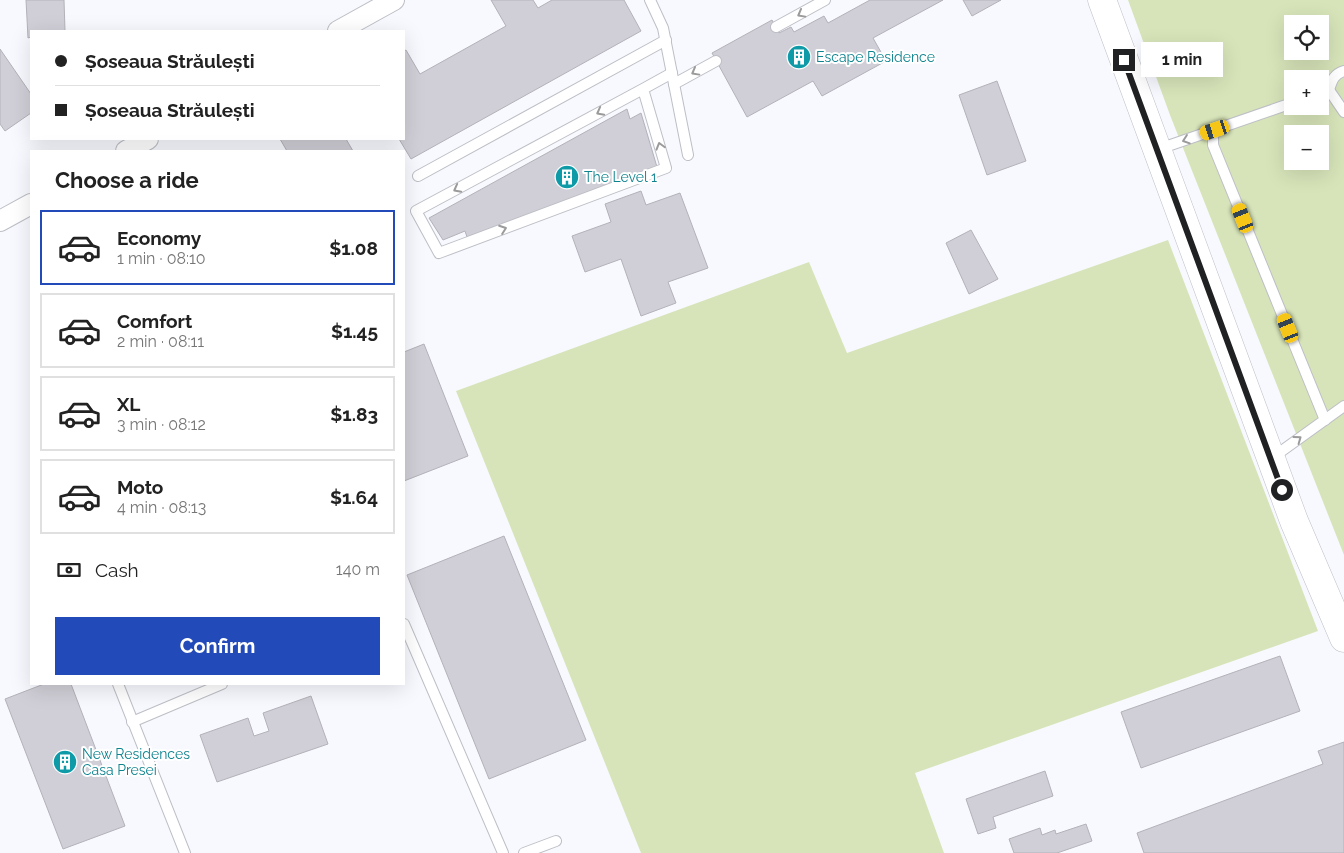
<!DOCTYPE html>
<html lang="en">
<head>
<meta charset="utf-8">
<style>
	:root { --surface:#fff; --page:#f6f6f6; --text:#222; --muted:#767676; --line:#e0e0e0; --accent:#234ab9 }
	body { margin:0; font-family:Raleway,sans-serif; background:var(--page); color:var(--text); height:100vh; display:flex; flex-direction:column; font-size:19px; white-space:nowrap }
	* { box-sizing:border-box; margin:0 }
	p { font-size:16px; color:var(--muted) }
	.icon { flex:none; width:28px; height:28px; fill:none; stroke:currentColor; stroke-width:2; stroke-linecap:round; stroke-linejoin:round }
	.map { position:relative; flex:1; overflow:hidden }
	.side { position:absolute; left:30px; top:150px; width:375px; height:535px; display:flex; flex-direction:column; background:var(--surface); border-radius:0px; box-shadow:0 5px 20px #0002 }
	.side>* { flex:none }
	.top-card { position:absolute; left:30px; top:30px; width:375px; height:110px; border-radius:0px; box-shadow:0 5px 20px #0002; display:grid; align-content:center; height:110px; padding:0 25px; background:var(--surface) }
	.controls { position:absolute; left:1284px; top:15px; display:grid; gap:10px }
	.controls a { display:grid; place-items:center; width:45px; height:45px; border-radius:0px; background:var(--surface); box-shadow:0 5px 20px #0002; font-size:25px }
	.end { position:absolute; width:22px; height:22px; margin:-11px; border:6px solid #202123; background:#fff; box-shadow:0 0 0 2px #fff }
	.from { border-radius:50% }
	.bubble { position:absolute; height:35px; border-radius:0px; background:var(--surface); box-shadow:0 5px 20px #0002; font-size:16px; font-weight:700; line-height:35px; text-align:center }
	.car { position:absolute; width:15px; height:30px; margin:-15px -8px; border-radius:6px; box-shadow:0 0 4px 1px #0007; background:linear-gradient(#f5c518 24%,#345 0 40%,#f5c518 0 76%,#345 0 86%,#f5c518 0) }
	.top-card b { display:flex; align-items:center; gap:18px; height:48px; font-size:19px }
	.top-card b+b { border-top:1px solid var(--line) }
	.top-card i { width:12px; height:12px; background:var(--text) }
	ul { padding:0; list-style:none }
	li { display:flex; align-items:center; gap:15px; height:75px; margin:0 10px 8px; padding:0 15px; border:2px solid var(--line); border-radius:0px }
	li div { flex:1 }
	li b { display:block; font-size:19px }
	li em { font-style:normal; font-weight:700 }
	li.selected { border-color:var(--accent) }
	li>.icon { width:45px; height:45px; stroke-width:1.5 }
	h2 { padding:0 25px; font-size:22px; line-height:60px }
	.pay { display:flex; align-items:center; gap:12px; height:55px; padding:0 25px; font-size:19px }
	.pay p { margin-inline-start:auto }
	.cta { display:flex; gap:10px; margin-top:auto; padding:10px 25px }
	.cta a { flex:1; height:58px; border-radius:0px; background:var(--accent); color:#fff; font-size:20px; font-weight:700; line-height:58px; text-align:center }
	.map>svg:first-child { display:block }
	.green { fill:#d7e4b9; fill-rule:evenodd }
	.building { fill:#d0ced6; stroke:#b3b1b9 }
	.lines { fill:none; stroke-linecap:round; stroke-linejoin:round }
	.lane-casing { stroke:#bdbfc6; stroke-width:12 }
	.street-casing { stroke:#bdbfc6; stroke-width:22 }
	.secondary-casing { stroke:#bdbfc6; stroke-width:29 }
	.lane { stroke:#fff; stroke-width:10 }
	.street { stroke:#fff; stroke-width:20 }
	.secondary { stroke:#fff; stroke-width:28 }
	.oneway { stroke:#9b9b9c }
	.route { stroke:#202123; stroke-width:6 }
	.labels { text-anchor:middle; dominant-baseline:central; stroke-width:4; stroke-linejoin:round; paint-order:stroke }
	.culture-label { font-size:14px; fill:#0d838f; stroke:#fff; text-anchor:start }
</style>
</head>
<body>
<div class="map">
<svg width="1344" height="853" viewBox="0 0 1344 853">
	<rect width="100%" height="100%" fill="#f8f9fe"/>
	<!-- green -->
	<g class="green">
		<path d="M1128,0H1344V555L1170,115ZM1292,24H1320V51H1292ZM1292,79H1320V106H1292ZM1292,134H1320V161H1292Z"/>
		<polygon points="1168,240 1318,631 915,773 944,853 641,853 456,391 809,262 847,353"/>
	</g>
	<!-- building -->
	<g class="building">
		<polygon points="26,0 64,0 65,31 31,31 31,37 28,38"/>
		<polygon points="491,0 533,0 538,8 552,0 624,0 641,31 411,159 399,139 404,139 404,51 406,50 420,74 506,26"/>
		<polygon points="870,0 943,0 873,38 886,61 822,96 813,81 747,117 712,53 772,20 779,33 791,27 794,32 824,16 828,23"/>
		<polygon points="963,0 1001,0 972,16"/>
		<polygon points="0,49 31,94 31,113 5,131 0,124"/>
		<polygon points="997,81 1026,161 987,175 959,95"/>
		<polygon points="627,109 630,119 641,113 657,167 467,237 465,231 443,240 429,218"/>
		<polygon points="280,139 346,139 353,151 287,151"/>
		<polygon points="641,191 646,205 680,193 708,268 668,282 676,303 641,316 621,259 585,272 572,236 611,222 605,204"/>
		<polygon points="971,230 998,279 969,294 946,243"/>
		<polygon points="424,344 468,456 404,481 404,352"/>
		<polygon points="504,536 586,740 489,779 407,575"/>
		<polygon points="1280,656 1300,711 1141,768 1121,712"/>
		<polygon points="44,684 71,684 125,826 63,849 5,699"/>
		<polygon points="311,696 328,744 217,782 200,735 248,718 254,736 269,731 263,713"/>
		<polygon points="1344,742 1344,853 1144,853 1137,833 1323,764 1318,751"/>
		<polygon points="1045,771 1053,796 993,817 996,828 978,834 966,799"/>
		<polygon points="1086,824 1092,841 1057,853 1014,853 1009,839 1040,828 1042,835 1055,830 1056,834"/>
	</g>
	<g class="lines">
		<!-- lane casing -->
		<g class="lane-casing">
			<g id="lane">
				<polyline points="650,0 663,28 688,155"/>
				<polyline points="776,27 825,0"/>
				<polyline points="674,84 716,61"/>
				<polyline points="643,89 666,168 439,253 416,211 643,89 672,73"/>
				<path d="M1329,90C1332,80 1334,74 1344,71"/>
				<polyline points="1320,93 1329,90 1344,112"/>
				<polyline points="1215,130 1213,137 1213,145 1325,420"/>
				<polyline points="1159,149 1292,103"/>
				<polyline points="418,176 666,40"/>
				<polyline points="1272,458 1344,406"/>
				<polyline points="404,624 503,853"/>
				<polyline points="118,684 185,853"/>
				<polyline points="132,722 222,684"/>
				<polyline points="524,853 556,841"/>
			</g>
		</g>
		<!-- street casing -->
		<g class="street-casing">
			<g id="street">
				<polyline points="338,31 394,0"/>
				<polyline points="126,151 148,139"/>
				<polyline points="0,221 31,204"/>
			</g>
		</g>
		<!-- secondary casing -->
		<g class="secondary-casing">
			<polyline id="secondary" points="1102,0 1294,521 1344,638"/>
		</g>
		<!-- lane -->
		<use href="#lane" class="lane"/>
		<!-- street -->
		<use href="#street" class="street"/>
		<!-- secondary -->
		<use href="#secondary" class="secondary"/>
	</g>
	<!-- one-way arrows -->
	<defs><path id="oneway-chevron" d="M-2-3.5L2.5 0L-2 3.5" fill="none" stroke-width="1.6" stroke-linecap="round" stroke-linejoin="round" transform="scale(1.25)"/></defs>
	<g class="oneway">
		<use href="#oneway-chevron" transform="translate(801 14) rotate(151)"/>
		<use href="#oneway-chevron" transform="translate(695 72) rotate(151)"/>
		<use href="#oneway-chevron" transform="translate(600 112) rotate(152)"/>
		<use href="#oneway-chevron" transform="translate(1186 140) rotate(161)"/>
		<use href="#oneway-chevron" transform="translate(660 146) rotate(-106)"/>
		<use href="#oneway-chevron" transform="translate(457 189) rotate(152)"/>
		<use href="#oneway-chevron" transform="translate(503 229) rotate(-20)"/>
		<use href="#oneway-chevron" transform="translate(1298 439) rotate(-36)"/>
	</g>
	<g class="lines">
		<!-- route -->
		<polyline class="route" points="1124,60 1282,490"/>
	</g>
	<!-- icons -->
	<defs>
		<g id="building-disc" transform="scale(1.25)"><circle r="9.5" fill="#0f9aa8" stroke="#fff"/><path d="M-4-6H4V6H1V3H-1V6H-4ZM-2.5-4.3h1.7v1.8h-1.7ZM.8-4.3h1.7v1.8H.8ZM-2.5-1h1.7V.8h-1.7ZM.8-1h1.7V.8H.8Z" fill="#fff"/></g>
	</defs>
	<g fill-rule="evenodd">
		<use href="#building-disc" x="799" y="57"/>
		<use href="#building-disc" x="567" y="177"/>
		<use href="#building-disc" x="65" y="762"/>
	</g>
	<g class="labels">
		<!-- culture labels -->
		<g class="culture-label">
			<text x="816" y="57">Escape Residence</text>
			<text x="584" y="177">The Level 1</text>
			<text x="82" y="754">New Residences<tspan x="82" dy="16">Casa Presei</tspan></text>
		</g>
	</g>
</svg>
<div class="controls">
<a><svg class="icon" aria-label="locate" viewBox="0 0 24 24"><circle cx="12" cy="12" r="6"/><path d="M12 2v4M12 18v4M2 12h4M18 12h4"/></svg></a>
<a>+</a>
<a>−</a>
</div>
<i class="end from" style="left:1282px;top:490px"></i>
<i class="end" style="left:1124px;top:60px"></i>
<div class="bubble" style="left:1141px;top:42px;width:82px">1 min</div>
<i class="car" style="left:1215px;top:130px;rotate:252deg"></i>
<i class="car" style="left:1243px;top:218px;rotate:338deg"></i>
<i class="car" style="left:1288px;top:328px;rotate:338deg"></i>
<div class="top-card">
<b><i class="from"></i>Șoseaua Străulești</b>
<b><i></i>Șoseaua Străulești</b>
</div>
<section class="side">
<h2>Choose a ride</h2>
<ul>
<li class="selected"><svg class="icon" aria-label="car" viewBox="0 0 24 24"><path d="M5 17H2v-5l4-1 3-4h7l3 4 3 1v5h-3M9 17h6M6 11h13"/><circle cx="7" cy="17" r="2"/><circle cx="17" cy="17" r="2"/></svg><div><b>Economy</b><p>1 min · 08:10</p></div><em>$1.08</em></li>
<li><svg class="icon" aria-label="car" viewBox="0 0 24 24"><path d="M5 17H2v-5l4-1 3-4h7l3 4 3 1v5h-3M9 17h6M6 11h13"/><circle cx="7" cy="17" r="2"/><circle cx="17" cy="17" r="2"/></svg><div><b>Comfort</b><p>2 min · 08:11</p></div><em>$1.45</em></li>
<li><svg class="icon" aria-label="car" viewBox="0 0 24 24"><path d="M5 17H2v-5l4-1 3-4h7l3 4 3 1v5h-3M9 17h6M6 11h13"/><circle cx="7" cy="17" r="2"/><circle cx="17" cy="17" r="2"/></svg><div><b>XL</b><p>3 min · 08:12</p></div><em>$1.83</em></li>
<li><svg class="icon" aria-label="car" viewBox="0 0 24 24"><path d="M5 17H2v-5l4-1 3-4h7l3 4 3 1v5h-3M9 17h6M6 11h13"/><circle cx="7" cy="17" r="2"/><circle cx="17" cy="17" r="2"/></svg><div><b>Moto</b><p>4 min · 08:13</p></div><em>$1.64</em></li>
</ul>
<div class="pay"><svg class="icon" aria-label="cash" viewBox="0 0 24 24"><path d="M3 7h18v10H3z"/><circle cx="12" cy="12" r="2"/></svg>Cash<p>140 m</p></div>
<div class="cta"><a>Confirm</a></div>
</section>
</div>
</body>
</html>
